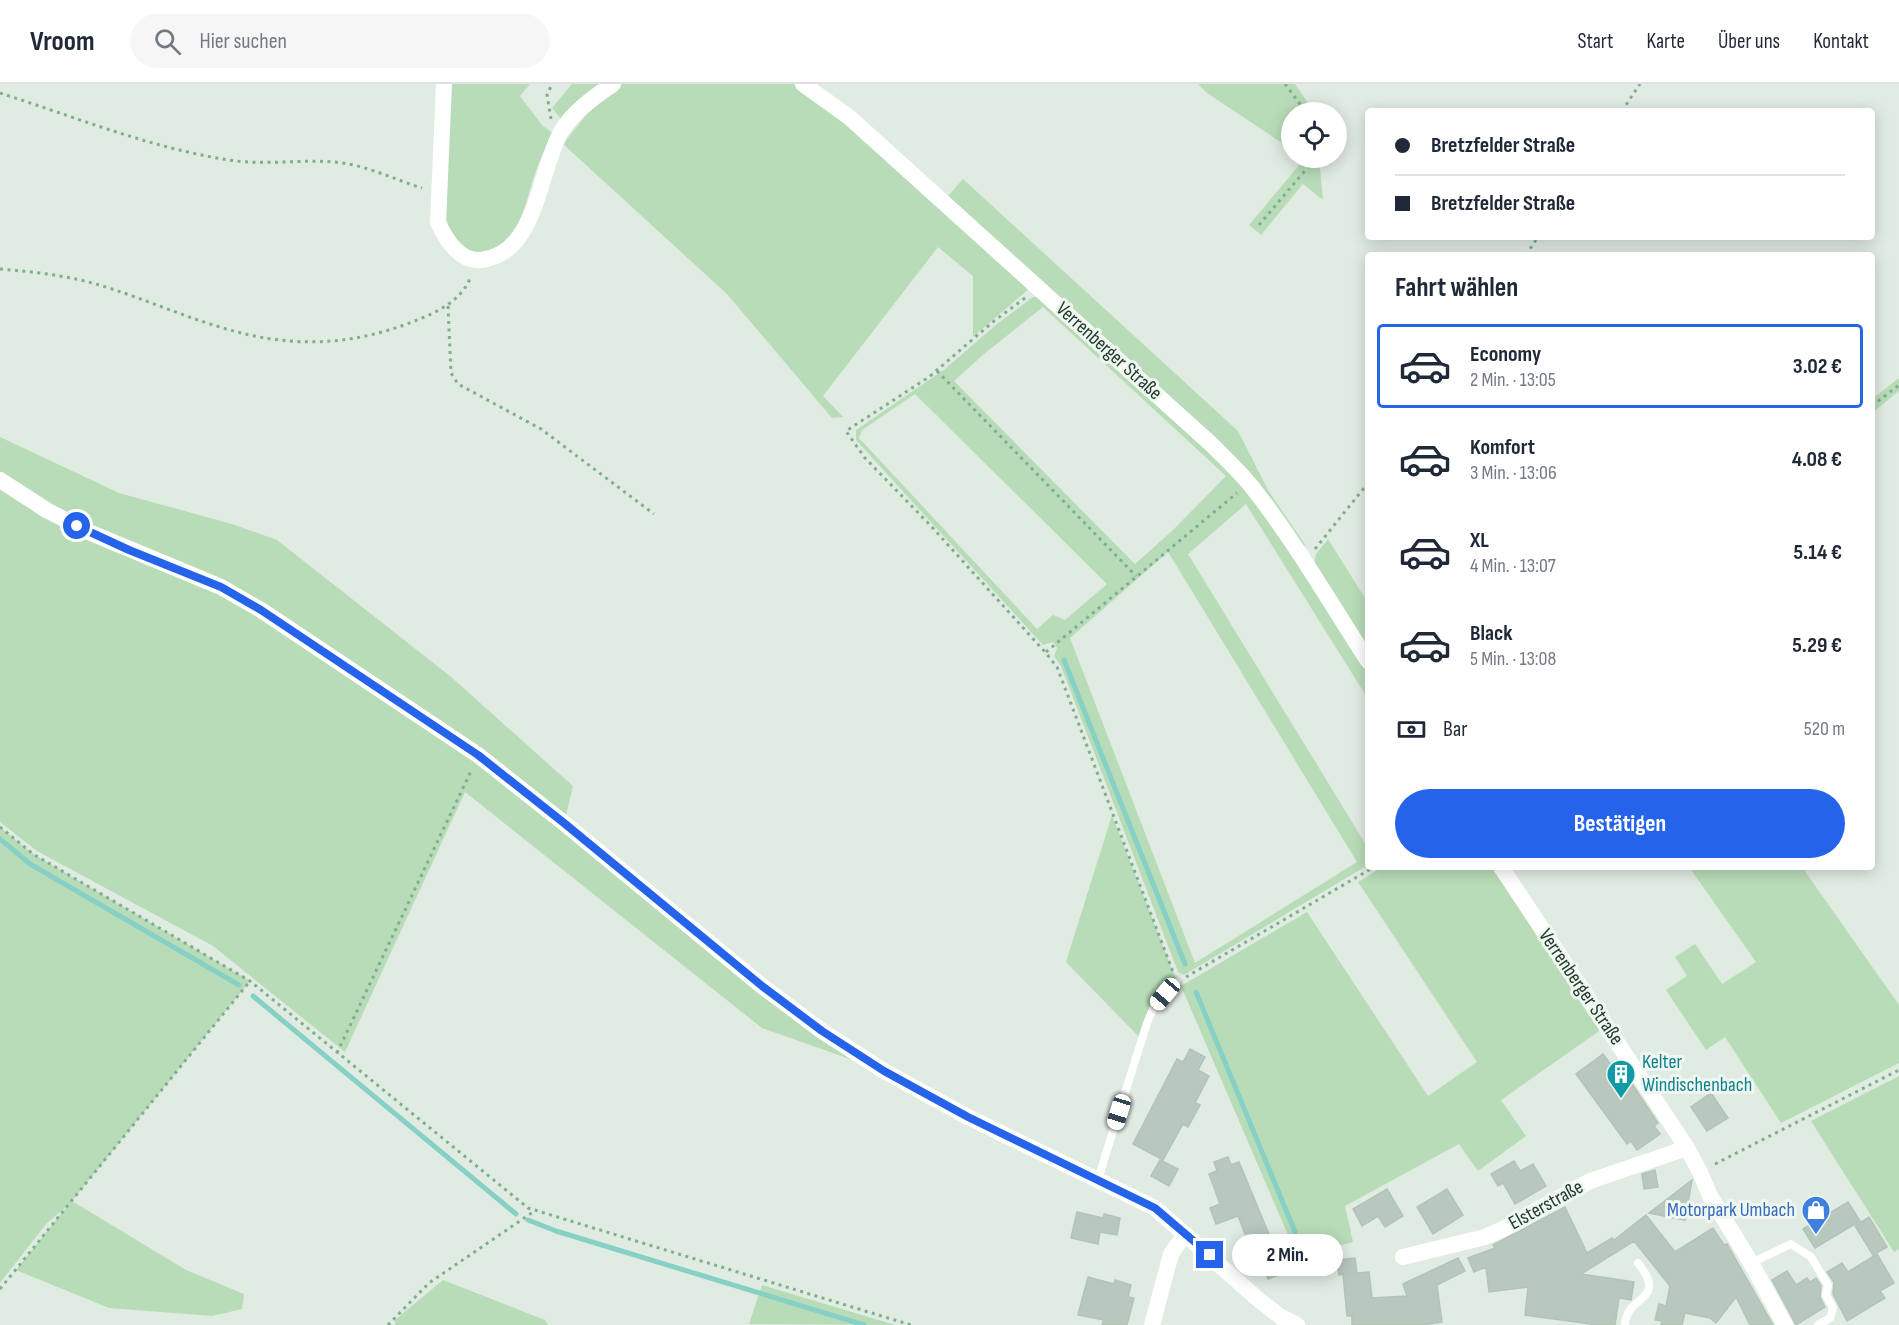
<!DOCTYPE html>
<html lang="de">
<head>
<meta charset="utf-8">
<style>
	:root { --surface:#fff; --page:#f6f6f7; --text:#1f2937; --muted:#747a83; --line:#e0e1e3; --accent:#2563eb }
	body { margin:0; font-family:"Sofia Sans Condensed",sans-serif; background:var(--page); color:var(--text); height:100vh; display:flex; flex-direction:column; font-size:22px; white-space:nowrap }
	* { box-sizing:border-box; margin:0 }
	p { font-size:20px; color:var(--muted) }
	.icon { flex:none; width:33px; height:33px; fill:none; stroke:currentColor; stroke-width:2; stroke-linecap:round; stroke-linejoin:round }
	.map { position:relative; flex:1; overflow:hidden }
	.panel { position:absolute; left:1365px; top:168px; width:510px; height:618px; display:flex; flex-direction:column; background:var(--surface); border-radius:6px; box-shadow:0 3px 15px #0003 }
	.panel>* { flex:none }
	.banner { position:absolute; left:1365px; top:24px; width:510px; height:132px; border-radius:6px; box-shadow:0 3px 15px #0003; display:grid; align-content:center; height:132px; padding:0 30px; background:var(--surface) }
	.tools { position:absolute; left:1281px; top:18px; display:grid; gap:12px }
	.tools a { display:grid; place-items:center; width:66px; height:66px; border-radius:50%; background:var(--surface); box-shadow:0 3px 15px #0003; font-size:30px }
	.end { position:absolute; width:27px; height:27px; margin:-14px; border:8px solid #2563eb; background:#fff; box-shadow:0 0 0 3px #fff }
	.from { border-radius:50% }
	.bubble { position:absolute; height:42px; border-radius:21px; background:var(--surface); box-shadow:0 3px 15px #0003; font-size:20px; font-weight:700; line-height:42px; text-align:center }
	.car { position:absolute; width:18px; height:36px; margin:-18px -9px; border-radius:8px; box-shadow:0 0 4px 2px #0007; background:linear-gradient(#fff 24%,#345 0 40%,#fff 0 76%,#345 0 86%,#fff 0) }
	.banner b { display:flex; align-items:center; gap:21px; height:57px; font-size:22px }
	.banner b+b { border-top:2px solid var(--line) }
	.banner i { width:15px; height:15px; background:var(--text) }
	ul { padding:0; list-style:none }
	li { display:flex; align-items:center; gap:18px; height:84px; margin:0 12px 9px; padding:0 18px; border:3px solid transparent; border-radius:6px }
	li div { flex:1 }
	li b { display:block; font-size:22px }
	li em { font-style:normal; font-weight:700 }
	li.active { border-color:var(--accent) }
	li>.icon { width:54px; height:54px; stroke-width:1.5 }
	h2 { padding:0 30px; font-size:27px; line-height:72px }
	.pay { display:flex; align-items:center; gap:15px; height:66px; padding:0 30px; font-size:22px }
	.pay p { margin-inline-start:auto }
	.cta { display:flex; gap:12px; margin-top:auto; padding:12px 30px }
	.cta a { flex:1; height:69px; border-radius:36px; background:var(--accent); color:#fff; font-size:24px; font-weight:700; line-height:69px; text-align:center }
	header { display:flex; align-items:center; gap:36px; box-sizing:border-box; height:84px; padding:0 30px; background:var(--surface); border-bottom:2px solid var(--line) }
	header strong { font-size:28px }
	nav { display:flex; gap:33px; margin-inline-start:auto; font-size:21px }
	.search { width:420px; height:54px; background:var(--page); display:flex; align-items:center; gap:15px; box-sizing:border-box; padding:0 21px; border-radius:33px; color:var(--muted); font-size:22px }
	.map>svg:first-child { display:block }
	.green { fill:#b9dcb8; fill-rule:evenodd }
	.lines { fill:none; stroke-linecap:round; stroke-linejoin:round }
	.stream { stroke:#87d0c6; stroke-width:5 }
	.building { fill:#b8c8bd; stroke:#b2c4b7; stroke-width:1.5 }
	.path { stroke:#80ae92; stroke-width:3; stroke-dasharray:3 4.5; stroke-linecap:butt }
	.service { stroke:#fff; stroke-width:8 }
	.minor { stroke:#fff; stroke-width:16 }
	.route { stroke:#2563eb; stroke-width:8 }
	.labels { text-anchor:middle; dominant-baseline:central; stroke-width:6; stroke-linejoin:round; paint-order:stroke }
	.street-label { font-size:20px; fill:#203b2c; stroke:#f0f7f1 }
	.culture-label { font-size:20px; fill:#0d838f; stroke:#f0f7f1; text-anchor:start }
	.shop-label { font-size:20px; fill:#366cbe; stroke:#f0f7f1; text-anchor:end }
</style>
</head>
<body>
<header>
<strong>Vroom</strong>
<div class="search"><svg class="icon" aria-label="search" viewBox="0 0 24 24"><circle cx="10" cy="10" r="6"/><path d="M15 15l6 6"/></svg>Hier suchen</div>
<nav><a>Start</a><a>Karte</a><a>Über uns</a><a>Kontakt</a></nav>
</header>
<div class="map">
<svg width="1899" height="1241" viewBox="0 0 1899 1241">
	<rect width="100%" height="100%" fill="#e0ebe2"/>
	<!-- green -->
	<g class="green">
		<path d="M450,0H530L520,12L542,41L554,50C548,61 541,72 537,84C523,122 522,167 471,169L451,150L446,134Z"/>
		<polygon points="572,0 602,0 563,37 552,24"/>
		<polygon points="621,0 794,0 844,38 1030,204 973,253 973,192 938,163 823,312 843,333 832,334 727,210 563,60 598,16"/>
		<polygon points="1198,0 1295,0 1314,28 1292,28 1291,65 1207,9"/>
		<polygon points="1305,74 1319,74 1323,116 1303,100 1261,151 1249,141"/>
		<polygon points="963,95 1238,347 1268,406 1306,462 1300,461 1258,402 948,112"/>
		<path d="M1033,213H1040L1209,365L1250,411L1297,478L1368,589V615L1246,420L1188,470L1368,764V781L1184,891L1178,888L1061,582L1054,572L1057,564L1053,558L1043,561L856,356V346L945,285L997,240ZM1043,223L1226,392L1173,446L1135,480L954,297L984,270ZM915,310L1107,500L1065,536L1053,531L1037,545L859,354L862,346ZM1168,468L1357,778L1195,879L1070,554Z"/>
		<polygon points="1899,294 1899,307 1872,329 1872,315"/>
		<polygon points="0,353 119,409 232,440 277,456 450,592 573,702 564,739 884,987 762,944 465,708 345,968 213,862 37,767 0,738"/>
		<polygon points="1328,455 1368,519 1368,565 1314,481 1316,470"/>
		<polygon points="1112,731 1177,898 1165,910 1142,956 1066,878"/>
		<polygon points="0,743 33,770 250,897 72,1117 186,1186 244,1210 242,1225 212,1232 109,1224 16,1186 68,1121 46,1140 0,1199"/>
		<polygon points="1382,783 1494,783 1602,945 1501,1016 1526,1052 1478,1087 1459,1060 1345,1122 1353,1158 1297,1172 1181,902 1307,828 1428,1012 1477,978 1358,798"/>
		<polygon points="1689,783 1802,783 1899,921 1899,979 1781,1039 1725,953 1706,966 1666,906 1687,892 1675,873 1695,860 1722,900 1756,878"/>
		<polygon points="1899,992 1899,1165 1894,1168 1811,1037"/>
		<polygon points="443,1196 545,1236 548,1241 395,1241 395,1236"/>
		<polygon points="762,1201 895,1241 749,1240"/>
	</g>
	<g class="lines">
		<!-- stream -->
		<g class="stream">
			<polyline points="1064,576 1185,880"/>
			<polyline points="0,755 30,780 239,901"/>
			<polyline points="1196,908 1295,1148"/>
			<polyline points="253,912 516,1130"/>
			<polyline points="528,1136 556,1147 864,1241"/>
		</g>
	</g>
	<!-- building -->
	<g class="building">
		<polygon points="1190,965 1205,973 1198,986 1209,992 1195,1019 1200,1021 1188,1043 1183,1040 1163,1076 1133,1060 1177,975 1183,978"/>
		<polygon points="1603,970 1622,996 1627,992 1658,1039 1654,1042 1660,1050 1637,1066 1631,1057 1627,1060 1576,990"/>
		<polygon points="1711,1009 1728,1034 1707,1047 1691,1023"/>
		<polygon points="1228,1073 1231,1081 1239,1078 1271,1155 1280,1152 1293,1186 1268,1195 1255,1161 1250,1163 1238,1132 1216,1140 1210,1124 1220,1120 1209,1090 1217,1087 1214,1078"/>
		<polygon points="1160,1076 1178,1085 1169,1102 1151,1092"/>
		<polygon points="1514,1077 1520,1087 1533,1080 1546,1102 1515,1120 1503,1099 1498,1102 1491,1090"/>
		<polygon points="1655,1086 1658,1103 1644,1105 1642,1090"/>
		<polygon points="1692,1096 1685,1136 1649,1129"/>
		<polygon points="1387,1105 1403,1132 1385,1143 1378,1132 1362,1142 1353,1125"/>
		<polygon points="1447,1105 1463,1131 1433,1150 1417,1123"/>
		<polygon points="1848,1118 1860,1137 1815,1164 1803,1145"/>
		<polygon points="1565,1123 1587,1169 1612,1154 1614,1156 1646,1131 1675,1168 1713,1144 1724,1161 1727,1160 1773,1241 1750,1241 1736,1213 1716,1239 1710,1234 1685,1229 1682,1241 1661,1241 1662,1237 1655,1236 1659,1220 1666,1222 1670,1202 1634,1157 1581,1190 1634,1198 1631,1216 1619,1214 1615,1241 1598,1241 1525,1231 1528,1203 1489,1208 1486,1183 1474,1188 1468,1174 1495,1164 1493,1161"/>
		<polygon points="1077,1128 1103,1134 1104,1130 1120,1134 1117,1151 1100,1148 1098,1160 1071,1154"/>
		<polygon points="1869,1133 1887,1163 1873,1171 1855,1142"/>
		<polygon points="1877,1170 1894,1199 1880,1207 1885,1214 1847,1237 1833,1210 1834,1198 1827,1188 1842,1179 1848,1188"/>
		<polygon points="1355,1174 1357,1189 1369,1188 1372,1214 1407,1212 1403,1200 1458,1174 1465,1187 1437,1201 1442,1238 1422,1241 1352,1241 1352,1232 1347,1232 1343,1190 1339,1191 1337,1176"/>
		<polygon points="1787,1187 1796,1201 1807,1194 1810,1198 1816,1194 1821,1202 1820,1213 1825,1223 1796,1241 1772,1196"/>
		<polygon points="1088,1193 1114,1200 1115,1196 1131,1201 1128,1213 1134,1214 1127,1241 1102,1241 1104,1236 1078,1231"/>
	</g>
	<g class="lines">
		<!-- path -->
		<g class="path">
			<polyline points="1285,0 1306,28"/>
			<path d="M0,9C75,33 151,64 229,76C267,82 306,74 343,79C370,83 396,96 422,104"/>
			<polyline points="1622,27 1640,0"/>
			<polyline points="551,35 547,11 552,0"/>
			<polyline points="1259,141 1314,76 1314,74"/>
			<polyline points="1526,171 1538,153"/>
			<path d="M0,185C34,188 66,191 99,201C140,213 179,231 220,243C286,264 348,263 412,238C436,229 462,217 471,192"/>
			<polyline points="1025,214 994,237 929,293 846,347 865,374 930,441 1045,568 1057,583 1173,888"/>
			<polyline points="448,222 451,289 458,300 541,345 654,430"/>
			<polyline points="937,287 1136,492"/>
			<polyline points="1872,322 1899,301"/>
			<polyline points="1315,465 1368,399"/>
			<polyline points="1046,568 1237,409"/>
			<polyline points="0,743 33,770 250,897 528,1124 911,1241"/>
			<polyline points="1186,893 1374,783"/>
			<polyline points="337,969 471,687"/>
			<polyline points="1715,1080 1899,986"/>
			<polyline points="0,1205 250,897"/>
			<polyline points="388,1241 429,1199 536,1126"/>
		</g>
		<!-- service -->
		<g class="service">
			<polyline points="1098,1095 1147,939 1154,923 1177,898"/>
			<polyline points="1751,1179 1791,1160 1811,1173 1828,1201 1826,1211 1833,1224 1830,1234 1818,1241"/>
			<path d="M1625,1241C1626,1210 1669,1218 1638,1179"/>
		</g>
		<!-- minor -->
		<g class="minor">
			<path d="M444,0L438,139C446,155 459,178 481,176C538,170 538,86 562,46C574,27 595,12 613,0"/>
			<path d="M803,0L849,33L1211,360C1225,374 1240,388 1252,403C1294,456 1331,520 1368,577"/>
			<polyline points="0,396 48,427 91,449 221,503 261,526 478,671 564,739 762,902 822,947 884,987 968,1033 1155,1124 1259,1216 1281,1233 1297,1241"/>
			<polyline points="1501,783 1687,1064 1700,1088 1710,1112 1751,1179 1785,1241"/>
			<polyline points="1403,1173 1485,1153 1503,1145 1590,1097 1687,1064"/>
			<polyline points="1152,1241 1171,1170 1185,1150"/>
		</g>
	</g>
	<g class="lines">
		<!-- route -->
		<polyline class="route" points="77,442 129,466 221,503 261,526 478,671 564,739 762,902 822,947 884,987 968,1033 1155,1124 1210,1171"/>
	</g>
	<!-- icons -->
	<defs>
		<g id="building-pin" transform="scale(1.5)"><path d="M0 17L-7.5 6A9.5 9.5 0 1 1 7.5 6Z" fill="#0f9aa8" stroke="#f0f7f1"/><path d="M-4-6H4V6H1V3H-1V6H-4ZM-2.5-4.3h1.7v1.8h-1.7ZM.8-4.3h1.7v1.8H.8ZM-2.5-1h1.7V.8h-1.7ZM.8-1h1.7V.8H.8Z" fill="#fff"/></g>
		<g id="shop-pin" transform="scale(1.5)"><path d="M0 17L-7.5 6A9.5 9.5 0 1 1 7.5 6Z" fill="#3f7fe0" stroke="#f0f7f1"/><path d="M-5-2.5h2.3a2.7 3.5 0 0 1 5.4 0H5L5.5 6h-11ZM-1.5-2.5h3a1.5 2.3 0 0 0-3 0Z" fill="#fff"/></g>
	</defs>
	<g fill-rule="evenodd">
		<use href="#building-pin" x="1621" y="990"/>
		<use href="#shop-pin" x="1816" y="1126"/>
	</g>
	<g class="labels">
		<!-- street labels -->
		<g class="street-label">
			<text transform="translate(1109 267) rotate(42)">Verrenberger Straße</text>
			<text transform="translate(1581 903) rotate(56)">Verrenberger Straße</text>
			<text transform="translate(1546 1121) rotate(-29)">Elsterstraße</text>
		</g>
		<!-- culture labels -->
		<g class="culture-label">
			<text x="1642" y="978">Kelter<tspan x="1642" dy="23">Windischenbach</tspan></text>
		</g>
		<!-- shop labels -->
		<g class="shop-label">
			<text x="1795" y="1126">Motorpark Umbach</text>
		</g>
	</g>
</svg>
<div class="tools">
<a><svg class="icon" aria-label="locate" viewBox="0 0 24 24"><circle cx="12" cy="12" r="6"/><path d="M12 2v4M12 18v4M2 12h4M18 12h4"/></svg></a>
</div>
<i class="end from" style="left:77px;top:442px"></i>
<i class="end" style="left:1210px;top:1171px"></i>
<div class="bubble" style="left:1232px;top:1150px;width:111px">2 Min.</div>
<i class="car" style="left:1165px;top:910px;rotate:220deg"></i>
<i class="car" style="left:1119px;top:1028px;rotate:197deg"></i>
<div class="banner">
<b><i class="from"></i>Bretzfelder Straße</b>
<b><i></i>Bretzfelder Straße</b>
</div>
<section class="panel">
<h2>Fahrt wählen</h2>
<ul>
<li class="active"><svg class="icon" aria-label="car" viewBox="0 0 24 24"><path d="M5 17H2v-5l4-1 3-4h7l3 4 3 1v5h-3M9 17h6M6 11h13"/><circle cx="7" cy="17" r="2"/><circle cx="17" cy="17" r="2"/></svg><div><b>Economy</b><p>2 Min. · 13:05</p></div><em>3.02 €</em></li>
<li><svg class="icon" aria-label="car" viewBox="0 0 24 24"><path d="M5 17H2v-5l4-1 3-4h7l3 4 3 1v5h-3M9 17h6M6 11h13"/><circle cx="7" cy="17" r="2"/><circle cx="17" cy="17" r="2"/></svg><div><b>Komfort</b><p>3 Min. · 13:06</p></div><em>4.08 €</em></li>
<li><svg class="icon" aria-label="car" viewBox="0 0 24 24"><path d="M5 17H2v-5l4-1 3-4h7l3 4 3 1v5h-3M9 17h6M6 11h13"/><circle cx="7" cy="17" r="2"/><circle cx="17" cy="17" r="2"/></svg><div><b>XL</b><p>4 Min. · 13:07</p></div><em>5.14 €</em></li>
<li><svg class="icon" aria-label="car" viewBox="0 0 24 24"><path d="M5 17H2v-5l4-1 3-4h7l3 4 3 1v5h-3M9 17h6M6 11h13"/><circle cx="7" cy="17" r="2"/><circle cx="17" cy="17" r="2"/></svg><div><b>Black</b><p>5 Min. · 13:08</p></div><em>5.29 €</em></li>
</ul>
<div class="pay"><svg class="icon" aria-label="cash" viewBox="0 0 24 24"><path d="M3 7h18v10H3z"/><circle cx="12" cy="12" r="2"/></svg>Bar<p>520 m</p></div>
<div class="cta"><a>Bestätigen</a></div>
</section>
</div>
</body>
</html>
